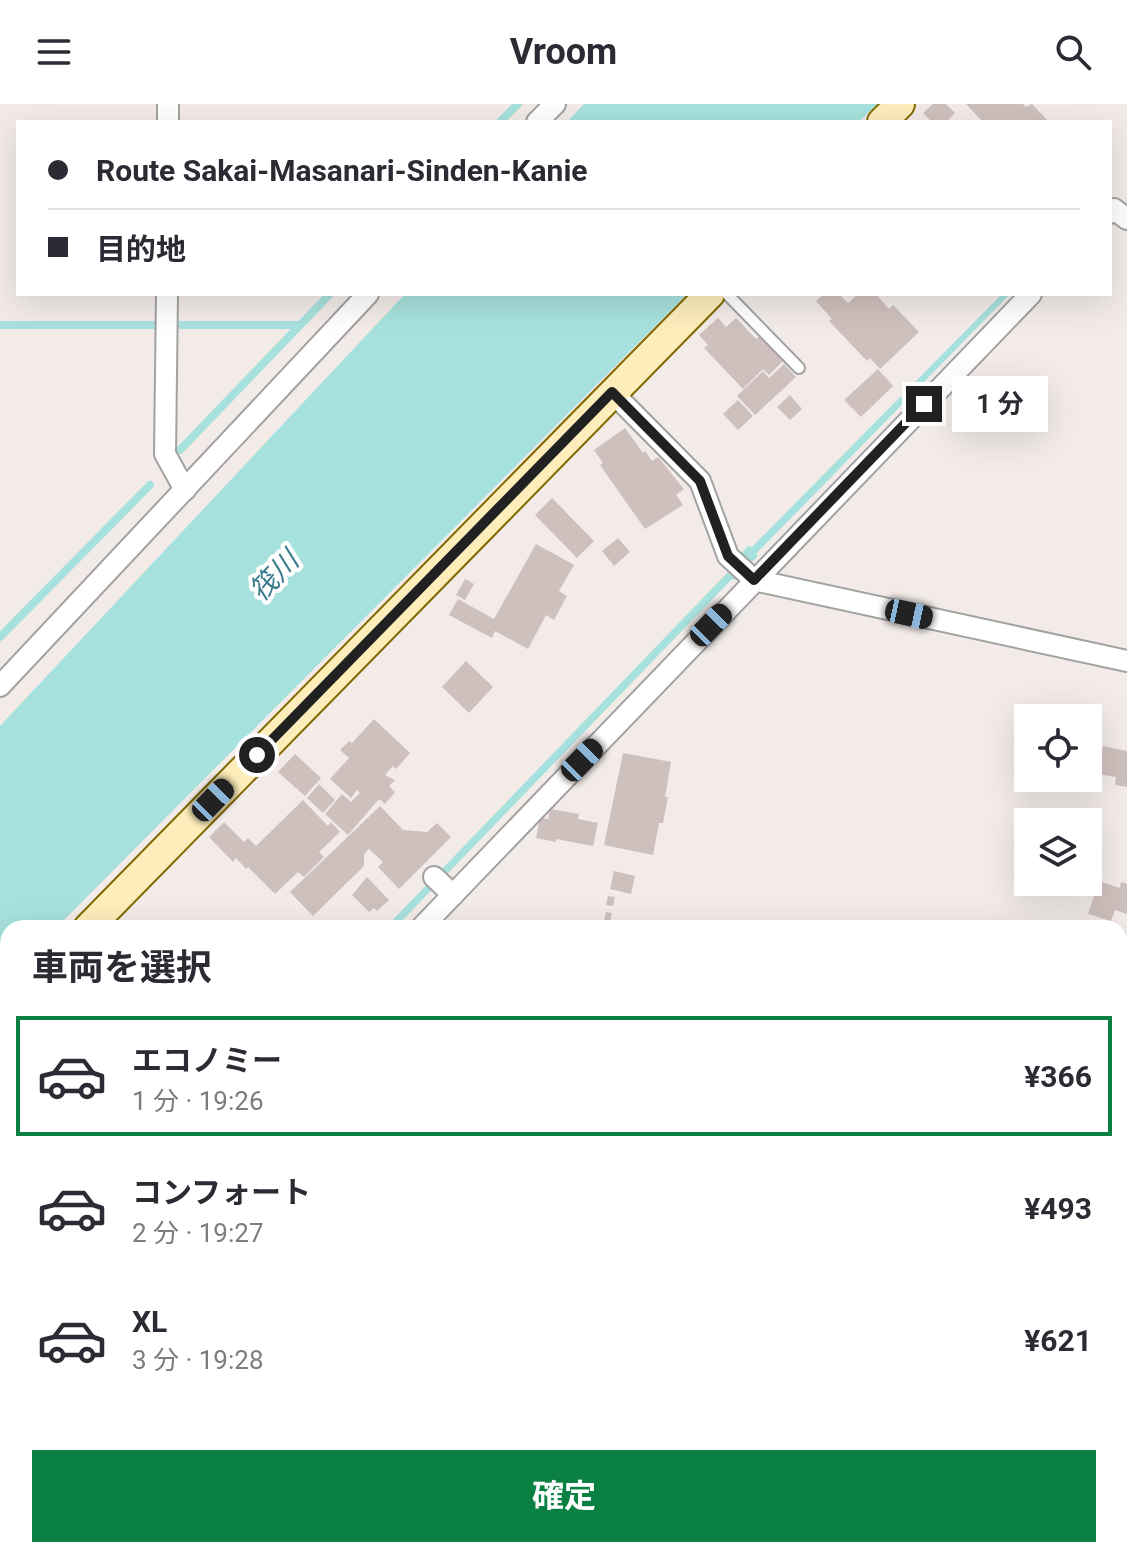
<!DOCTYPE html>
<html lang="ja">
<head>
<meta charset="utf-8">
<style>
	:root { --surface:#fff; --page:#f7f7f7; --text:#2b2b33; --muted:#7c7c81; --line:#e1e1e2; --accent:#0b8043 }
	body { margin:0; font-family:Roboto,"Noto Sans JP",sans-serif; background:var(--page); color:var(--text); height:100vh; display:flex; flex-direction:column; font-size:30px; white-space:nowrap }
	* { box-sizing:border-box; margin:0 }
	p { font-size:26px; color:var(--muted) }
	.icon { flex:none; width:44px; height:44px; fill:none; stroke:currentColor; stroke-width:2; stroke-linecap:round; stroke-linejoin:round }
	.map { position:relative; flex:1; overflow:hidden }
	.panel { position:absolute; left:0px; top:816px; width:1128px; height:638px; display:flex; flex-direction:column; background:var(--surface); border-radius:24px 24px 0 0; box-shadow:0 8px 32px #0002 }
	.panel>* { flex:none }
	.top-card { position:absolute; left:16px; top:16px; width:1096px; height:176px; border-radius:0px; box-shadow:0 8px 32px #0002; display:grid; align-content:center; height:176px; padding:0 32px; background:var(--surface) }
	.controls { position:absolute; left:1014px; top:600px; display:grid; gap:16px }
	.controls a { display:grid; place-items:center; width:88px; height:88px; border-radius:0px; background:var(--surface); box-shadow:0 8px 32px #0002; font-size:40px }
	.end { position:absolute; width:36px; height:36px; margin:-18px; border:10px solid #212121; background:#fff; box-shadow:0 0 0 4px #fff }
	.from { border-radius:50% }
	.bubble { position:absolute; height:56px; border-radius:0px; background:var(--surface); box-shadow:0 8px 32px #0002; font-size:26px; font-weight:700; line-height:56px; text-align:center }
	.car { position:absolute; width:24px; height:48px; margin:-24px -12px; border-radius:10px; box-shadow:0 0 6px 2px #0007; background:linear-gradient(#222 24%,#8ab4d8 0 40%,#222 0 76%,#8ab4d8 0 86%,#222 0) }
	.top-card b { display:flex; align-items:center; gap:28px; height:76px; font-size:30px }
	.top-card b+b { border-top:2px solid var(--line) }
	.top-card i { width:20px; height:20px; background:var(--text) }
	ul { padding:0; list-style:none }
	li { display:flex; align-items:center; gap:24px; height:120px; margin:0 16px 12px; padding:0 16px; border:4px solid transparent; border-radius:0px }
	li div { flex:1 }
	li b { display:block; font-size:30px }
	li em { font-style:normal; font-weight:700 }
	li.current { border-color:var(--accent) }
	li>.icon { width:72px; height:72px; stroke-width:1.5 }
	h2 { padding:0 32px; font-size:36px; line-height:96px }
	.button { display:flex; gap:16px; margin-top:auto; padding:16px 32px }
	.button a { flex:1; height:92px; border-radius:0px; background:var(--accent); color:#fff; font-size:32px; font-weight:700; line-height:92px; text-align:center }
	header { display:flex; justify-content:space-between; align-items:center; height:104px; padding:0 32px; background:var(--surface); font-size:36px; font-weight:700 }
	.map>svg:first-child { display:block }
	.water { fill:#a7e1dd }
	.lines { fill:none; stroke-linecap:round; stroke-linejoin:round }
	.stream { stroke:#a7e1dd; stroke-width:8 }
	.building { fill:#cec0bd }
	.service-casing { stroke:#a2a2a2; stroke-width:14 }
	.minor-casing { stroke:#a2a2a2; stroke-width:24 }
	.secondary-casing { stroke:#816900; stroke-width:32 }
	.service { stroke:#fff; stroke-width:10 }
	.minor { stroke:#fff; stroke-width:20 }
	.secondary { stroke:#fdedbb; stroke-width:28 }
	.route { stroke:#212121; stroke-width:10 }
	.labels { text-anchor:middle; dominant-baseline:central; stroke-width:8; stroke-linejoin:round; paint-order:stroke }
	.water-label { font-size:28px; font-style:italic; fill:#3a7c8e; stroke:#fff }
</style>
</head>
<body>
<header><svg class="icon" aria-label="menu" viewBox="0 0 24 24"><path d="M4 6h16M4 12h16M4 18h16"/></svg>Vroom<svg class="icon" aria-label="search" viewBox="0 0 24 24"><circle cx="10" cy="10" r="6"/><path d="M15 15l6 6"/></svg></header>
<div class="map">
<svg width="1127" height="1453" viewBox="0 0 1127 1453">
	<rect width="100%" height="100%" fill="#f2ebe8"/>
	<!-- water -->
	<g class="water">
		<polygon points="584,0 877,0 859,18 567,18"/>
		<polygon points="405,190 687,190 56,824 8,824 8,873 0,881 0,622"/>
		<polygon points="1002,190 1010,190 756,450 758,452 734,476 732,475 395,824 385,824 728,468 726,465 748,442 752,443"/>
	</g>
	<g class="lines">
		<!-- stream -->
		<g class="stream">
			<polyline points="500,18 518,0"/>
			<polyline points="0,221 157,221"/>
			<polyline points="181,221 299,221"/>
			<polyline points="180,346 330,190"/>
			<polyline points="0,533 150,381"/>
			<polyline points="446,820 462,824"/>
			<polyline points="1120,972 1127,973"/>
		</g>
	</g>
	<!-- building -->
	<g class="building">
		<polygon points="933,0 946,0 955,9 946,18 932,18 923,9"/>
		<polygon points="966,0 1023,0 1026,3 1032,0 1049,18 983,18"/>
		<polygon points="824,190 839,190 848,199 858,190 876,190 889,205 893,201 919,228 880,265 870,254 867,257 829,217 832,215 816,197"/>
		<polygon points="718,214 726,223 736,214 756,235 760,232 783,257 769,271 763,265 743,285 704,244 708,241 699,231"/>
		<polygon points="784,260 796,273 755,311 737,292 763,267 769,274"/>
		<polygon points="878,265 893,282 861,313 844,296"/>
		<polygon points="790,291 802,305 790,316 777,303"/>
		<polygon points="738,296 753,312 738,326 723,310"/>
		<polygon points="625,324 643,349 645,347 652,357 658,353 684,385 676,391 683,401 645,425 600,361 603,359 594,346"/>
		<polygon points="552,394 594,437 577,454 535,411"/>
		<polygon points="618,434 630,448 614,462 602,447"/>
		<polygon points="536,440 574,461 559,487 567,492 554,516 546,511 528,545 495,527 492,534 449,511 458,495 494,515"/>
		<polygon points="465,475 474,480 465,496 456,491"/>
		<polygon points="466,557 493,583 469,609 442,583"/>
		<polygon points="1029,600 1061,608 1060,614 1026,614"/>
		<polygon points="374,615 410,649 396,665 393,662 385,671 395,676 389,682 395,688 385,700 379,695 348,731 325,710 342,690 351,698 360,689 357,686 351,694 330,675 349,654 340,646 349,637 352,639"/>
		<polygon points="1103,642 1127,647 1127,683 1115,681 1116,673 1098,670"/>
		<polygon points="623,649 671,658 665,693 668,693 663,719 659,719 653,751 604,741"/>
		<polygon points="295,650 321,674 305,692 278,668"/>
		<polygon points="319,680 335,696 323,709 307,694"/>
		<polygon points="303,696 328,722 331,718 340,728 319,748 324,753 304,773 298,768 275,790 248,763 246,765 236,754 233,758 209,733 224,718 244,738 248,734 256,742"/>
		<polygon points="380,702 403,726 427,728 437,719 451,733 399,785 378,763 383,758 369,745 364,750 364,762 313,812 290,788"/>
		<polygon points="550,705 579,710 578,715 598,719 593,742 556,735 556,738 536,734 540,714 548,715"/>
		<polygon points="614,767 635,772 631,790 610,785"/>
		<polygon points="367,773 389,796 377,807 374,804 369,808 352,791"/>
		<polygon points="1099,777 1120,784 1121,778 1127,780 1127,810 1115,806 1111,817 1088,810"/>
		<polygon points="608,792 615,793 613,802 606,801"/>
		<polygon points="606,808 612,809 610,818 604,817"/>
		<polygon points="0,1030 8,1038 8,1063 0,1071"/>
		<polygon points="3,1075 8,1080 8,1117 0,1110 0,1079"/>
		<polygon points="8,1145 8,1167 0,1177 0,1155"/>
		<polygon points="1121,1165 1127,1166 1127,1192 1120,1191"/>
		<polygon points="1125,1243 1127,1243 1127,1293 1120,1292 1120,1273"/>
		<polygon points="1120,1324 1127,1326 1127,1360 1120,1358"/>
		<polygon points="1120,1361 1127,1362 1127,1395 1121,1421"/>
		<polygon points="1126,1407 1127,1453 999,1453 1001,1446 1120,1446 1120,1423 1122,1423"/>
		<polygon points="781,1446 837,1446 837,1449 850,1452 780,1453"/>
	</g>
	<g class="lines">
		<!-- service casing -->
		<g class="service-casing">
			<g id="service">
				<polyline points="727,190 799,264"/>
				<polyline points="0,953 8,960"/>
			</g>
		</g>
		<!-- minor casing -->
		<g class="minor-casing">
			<g id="minor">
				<polyline points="168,18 168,0"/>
				<polyline points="537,18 555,0"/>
				<polyline points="1110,109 1114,105 1127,115"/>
				<polyline points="167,190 165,350 185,386"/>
				<polyline points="612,288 700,377 728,452 754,476 1127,557"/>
				<polyline points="0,582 368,190"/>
				<polyline points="434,773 453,791"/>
				<polyline points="421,824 1031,190"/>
				<polyline points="1120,1104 1127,1088"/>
				<polyline points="0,1278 8,1268"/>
				<polyline points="1120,1308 1127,1309"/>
				<polyline points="964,1453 967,1446"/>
			</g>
		</g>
		<!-- secondary casing -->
		<g class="secondary-casing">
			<g id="secondary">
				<polyline points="882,18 900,0"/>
				<polyline points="88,824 710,190"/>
				<polyline points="0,915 8,907"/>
			</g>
		</g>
		<!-- service -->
		<use href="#service" class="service"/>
		<!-- minor -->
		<use href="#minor" class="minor"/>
		<!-- secondary -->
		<use href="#secondary" class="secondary"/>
	</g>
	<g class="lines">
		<!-- route -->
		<polyline class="route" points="257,651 612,288 700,377 728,452 754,476 924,300"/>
	</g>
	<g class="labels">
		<!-- water labels -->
		<g class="water-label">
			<text transform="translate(274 472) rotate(-46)">筏川</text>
		</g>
	</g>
</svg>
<div class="controls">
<a><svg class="icon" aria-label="locate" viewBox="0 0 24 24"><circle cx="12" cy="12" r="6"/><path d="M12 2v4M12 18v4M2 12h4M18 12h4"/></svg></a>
<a><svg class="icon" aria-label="layers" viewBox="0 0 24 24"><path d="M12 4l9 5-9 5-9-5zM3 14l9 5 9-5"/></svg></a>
</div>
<i class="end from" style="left:257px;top:651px"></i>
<i class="end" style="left:924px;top:300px"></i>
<div class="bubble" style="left:952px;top:272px;width:96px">1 分</div>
<i class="car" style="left:909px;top:510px;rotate:102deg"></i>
<i class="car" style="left:711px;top:521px;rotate:44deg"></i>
<i class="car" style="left:582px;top:656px;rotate:44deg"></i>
<i class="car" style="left:213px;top:696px;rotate:44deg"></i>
<div class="top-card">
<b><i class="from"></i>Route Sakai-Masanari-Sinden-Kanie</b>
<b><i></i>目的地</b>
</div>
<section class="panel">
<h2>車両を選択</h2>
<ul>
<li class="current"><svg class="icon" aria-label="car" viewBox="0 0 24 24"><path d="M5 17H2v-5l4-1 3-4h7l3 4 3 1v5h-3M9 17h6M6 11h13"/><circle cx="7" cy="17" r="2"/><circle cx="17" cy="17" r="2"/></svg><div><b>エコノミー</b><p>1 分 · 19:26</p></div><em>¥366</em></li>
<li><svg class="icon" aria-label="car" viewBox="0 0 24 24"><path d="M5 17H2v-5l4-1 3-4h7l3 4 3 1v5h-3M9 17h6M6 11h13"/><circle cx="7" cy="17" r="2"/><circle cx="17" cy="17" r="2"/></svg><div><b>コンフォート</b><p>2 分 · 19:27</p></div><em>¥493</em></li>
<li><svg class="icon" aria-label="car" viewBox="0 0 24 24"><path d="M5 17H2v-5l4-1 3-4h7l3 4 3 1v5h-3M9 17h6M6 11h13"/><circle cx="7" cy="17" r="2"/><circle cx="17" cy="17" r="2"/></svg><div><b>XL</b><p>3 分 · 19:28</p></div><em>¥621</em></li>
</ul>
<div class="button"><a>確定</a></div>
</section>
</div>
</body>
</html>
